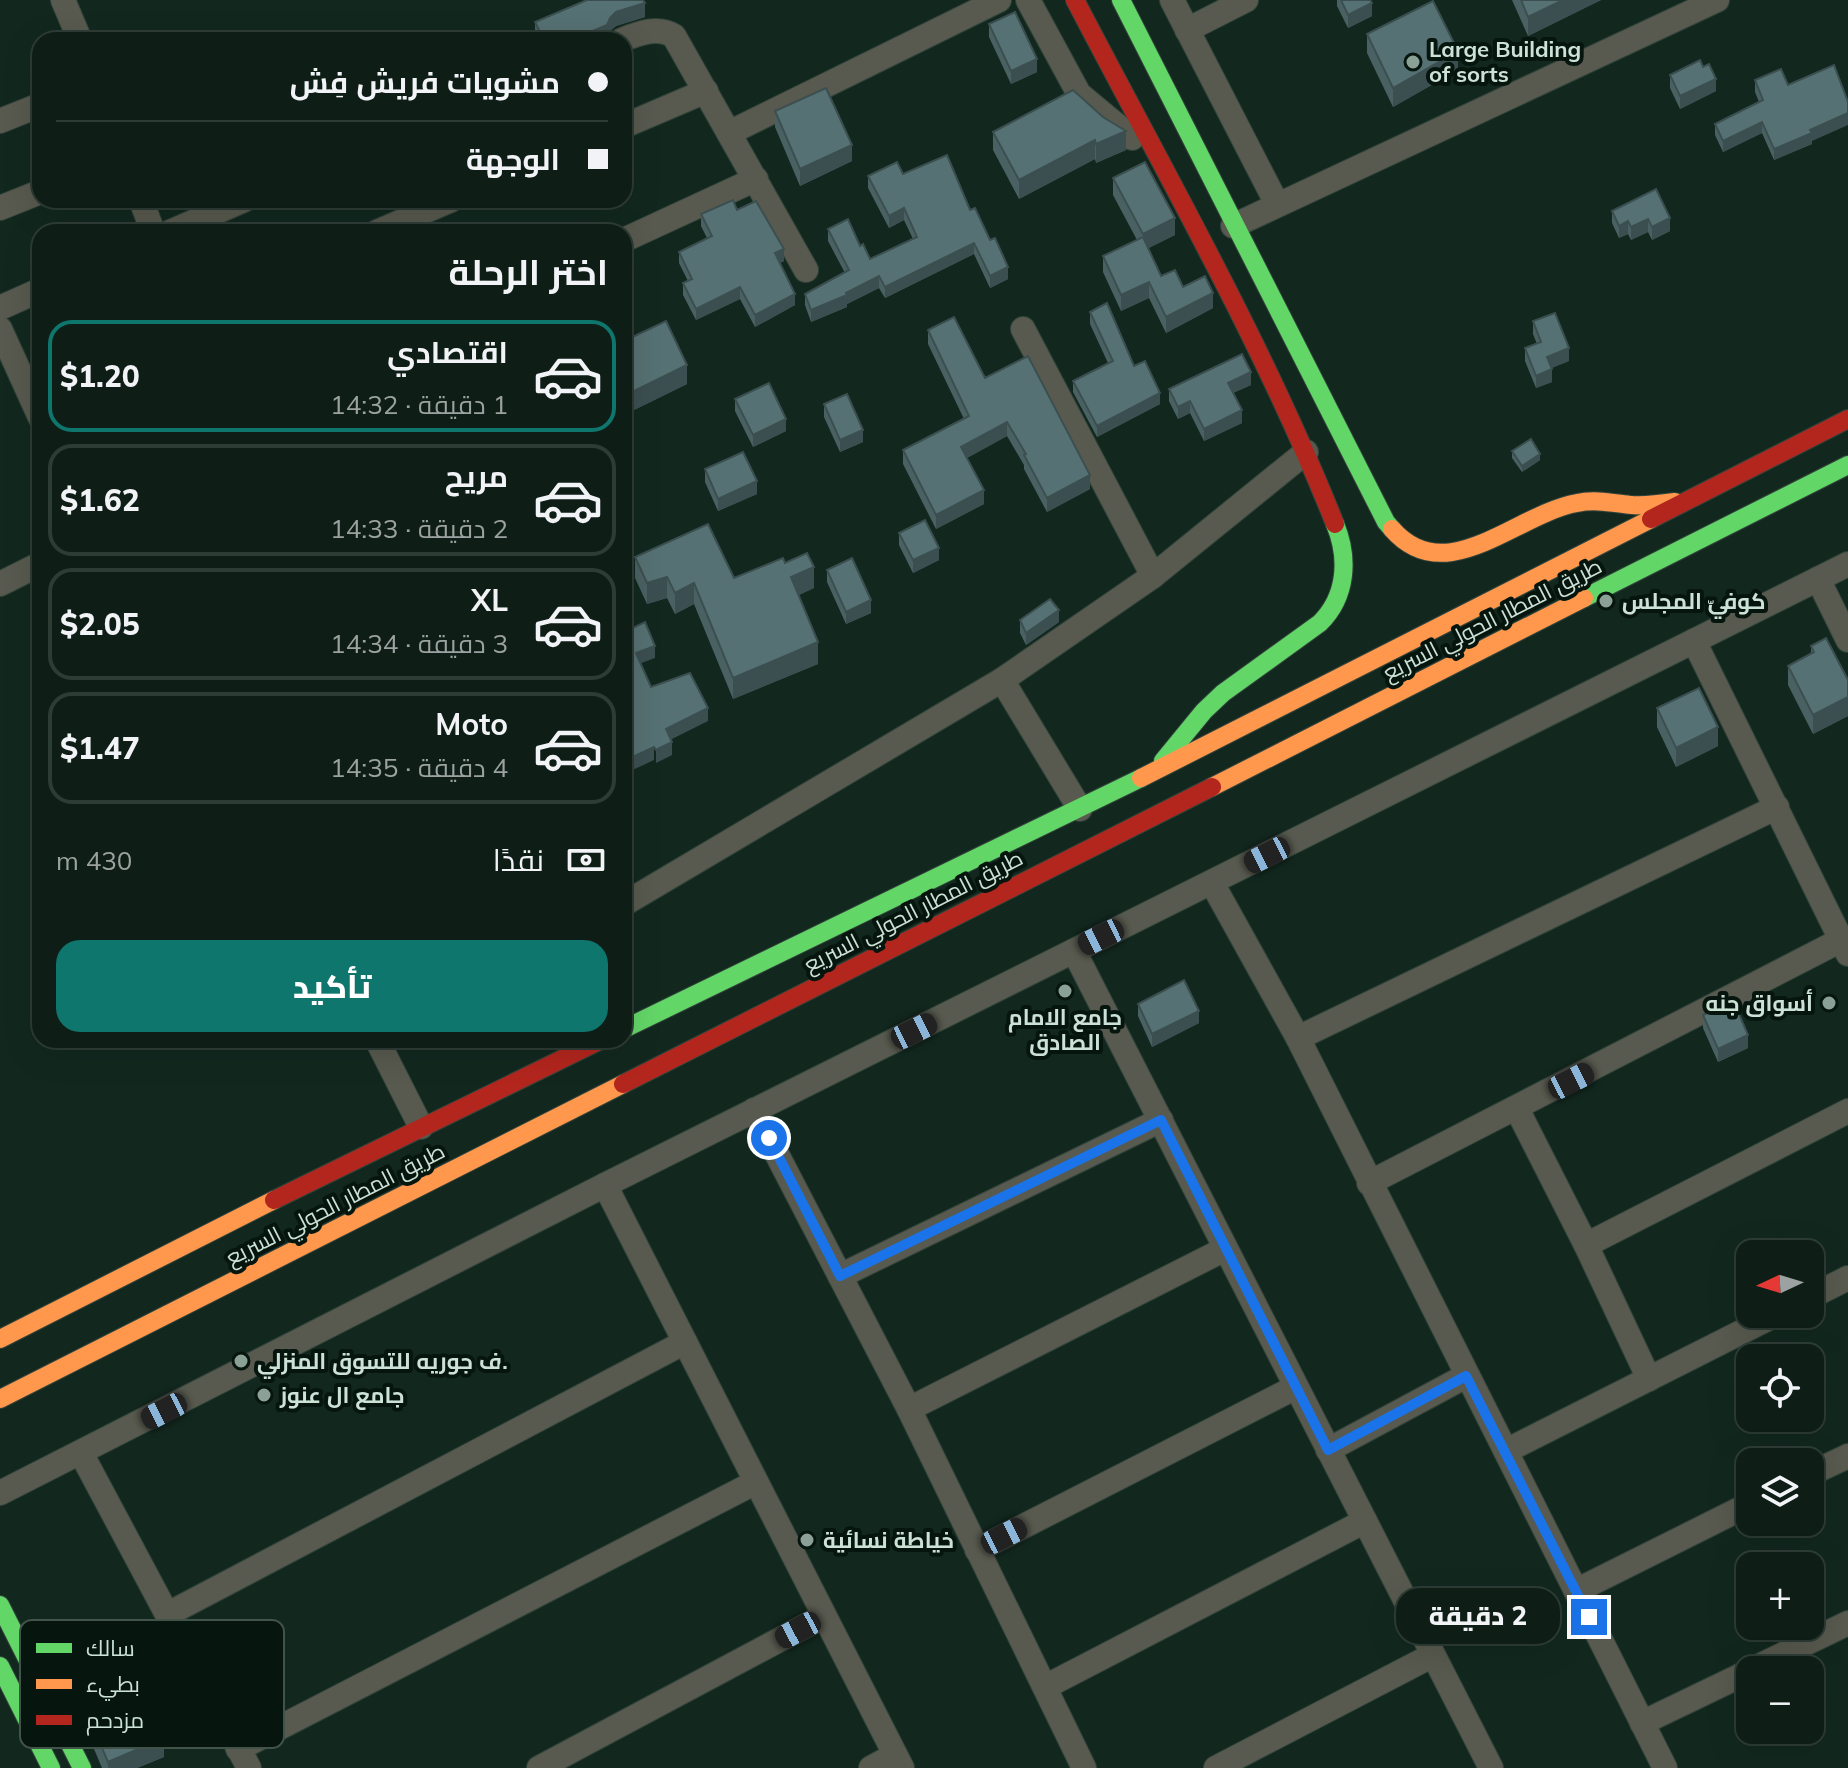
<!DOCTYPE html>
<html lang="ar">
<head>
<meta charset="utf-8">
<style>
	:root { --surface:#0e1e17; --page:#1c2b24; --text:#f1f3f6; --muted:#9ba2a1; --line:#2e3c36; --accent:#0f766e }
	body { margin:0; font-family:Mulish,Cairo,sans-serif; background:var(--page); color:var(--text); direction:rtl; height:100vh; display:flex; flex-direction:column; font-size:30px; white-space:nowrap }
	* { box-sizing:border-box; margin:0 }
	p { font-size:26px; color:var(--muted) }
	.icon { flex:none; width:44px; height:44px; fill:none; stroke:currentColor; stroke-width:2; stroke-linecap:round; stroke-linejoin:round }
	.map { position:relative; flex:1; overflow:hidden; direction:ltr }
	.details { position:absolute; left:32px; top:224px; width:600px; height:824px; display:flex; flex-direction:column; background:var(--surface); border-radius:24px; box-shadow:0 8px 32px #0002,0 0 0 2px var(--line); direction:rtl }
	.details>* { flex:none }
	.hud { position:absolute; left:32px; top:32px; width:600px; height:176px; border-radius:24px; box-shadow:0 8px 32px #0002,0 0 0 2px var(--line); direction:rtl; display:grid; align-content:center; height:176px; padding:0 24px; background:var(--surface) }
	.needle { width:52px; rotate:266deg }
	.fabs { position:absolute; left:1736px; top:1240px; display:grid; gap:16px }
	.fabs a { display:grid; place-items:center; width:88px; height:88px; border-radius:16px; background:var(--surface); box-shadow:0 8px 32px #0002,0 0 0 2px var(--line); font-size:40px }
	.end { position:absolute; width:36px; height:36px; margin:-18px; border:10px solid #1a73e8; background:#fff; box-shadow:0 0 0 4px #fff }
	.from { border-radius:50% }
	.bubble { position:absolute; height:56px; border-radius:24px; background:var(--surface); box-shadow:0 8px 32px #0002,0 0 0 2px var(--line); font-size:26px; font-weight:800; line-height:56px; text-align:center; direction:rtl }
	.car { position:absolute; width:24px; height:48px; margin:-24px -12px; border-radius:10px; box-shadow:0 0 6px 2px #0007; background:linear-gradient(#222 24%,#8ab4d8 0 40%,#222 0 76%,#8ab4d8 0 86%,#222 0) }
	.hud b { display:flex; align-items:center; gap:28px; height:76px; font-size:30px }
	.hud b+b { border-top:2px solid var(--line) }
	.hud i { width:20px; height:20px; background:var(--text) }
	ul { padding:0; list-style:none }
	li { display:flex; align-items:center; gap:24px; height:112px; margin:0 16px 12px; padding:0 8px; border:4px solid var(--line); border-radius:24px }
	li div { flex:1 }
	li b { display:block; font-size:30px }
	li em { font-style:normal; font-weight:800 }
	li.current { border-color:var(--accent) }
	li>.icon { width:72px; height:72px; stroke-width:1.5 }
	h2 { padding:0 24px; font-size:36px; line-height:96px }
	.pay { display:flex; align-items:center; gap:20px; height:88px; padding:0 24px; font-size:30px }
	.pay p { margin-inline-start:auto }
	.cta { display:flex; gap:16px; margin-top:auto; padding:16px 24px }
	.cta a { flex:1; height:92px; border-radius:24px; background:var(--accent); color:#fff; font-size:32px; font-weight:800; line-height:92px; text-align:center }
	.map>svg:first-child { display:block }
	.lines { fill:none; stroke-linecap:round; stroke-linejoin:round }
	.street-casing { stroke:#32443b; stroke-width:26 }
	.fast-casing { stroke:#32443b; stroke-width:20 }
	.slow-casing { stroke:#32443b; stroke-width:20 }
	.jam-casing { stroke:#32443b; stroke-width:20 }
	.street { stroke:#585a4f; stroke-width:24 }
	.fast { stroke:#63d668; stroke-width:18 }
	.slow { stroke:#ff974d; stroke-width:18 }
	.jam { stroke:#b3261e; stroke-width:18 }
	.wall { fill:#4a6163 }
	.shaded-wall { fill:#3c4f50 }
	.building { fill:#567173; stroke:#3c4f50; stroke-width:2 }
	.route { stroke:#1a73e8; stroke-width:10 }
	.poi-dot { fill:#8ca196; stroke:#06160e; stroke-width:3 }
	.labels { text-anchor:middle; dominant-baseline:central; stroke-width:8; stroke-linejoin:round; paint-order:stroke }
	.poi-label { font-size:22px; font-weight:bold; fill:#cde2d6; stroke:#06160e; text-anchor:start }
	.street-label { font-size:22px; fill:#cde2d6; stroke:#06160e }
	.key { fill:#06160e; stroke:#42534a; stroke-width:2 }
	.key-label { font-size:22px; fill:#cde2d6 }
</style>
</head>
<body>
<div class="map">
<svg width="1848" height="1768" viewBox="0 0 1848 1768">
	<rect width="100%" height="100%" fill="#12281f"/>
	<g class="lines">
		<!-- street casing -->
		<g class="street-casing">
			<g id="street">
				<polyline points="63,0 80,40"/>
				<polyline points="1028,0 1079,94 1132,138"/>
				<polyline points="1172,0 1277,204"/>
				<polyline points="1187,30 1246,0"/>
				<path d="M622,40C639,33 658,26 674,36L806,270"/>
				<polyline points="0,121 40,105"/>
				<polyline points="624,126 706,91"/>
				<polyline points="731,132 999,0"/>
				<polyline points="141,200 153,232"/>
				<polyline points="0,208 40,192"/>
				<polyline points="1233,226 1717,0"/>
				<polyline points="170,232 244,200"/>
				<polyline points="377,232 451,200"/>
				<polyline points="624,240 756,179"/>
				<polyline points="0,308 40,290"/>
				<polyline points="0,329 40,417"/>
				<polyline points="1023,329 1153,576"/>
				<polyline points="1818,579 1848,640"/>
				<polyline points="0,584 40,564"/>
				<polyline points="1694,641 1848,954"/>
				<polyline points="1002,680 1080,809"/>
				<polyline points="1212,883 1298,1038 1665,1768"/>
				<polyline points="624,904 1002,680 1153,576 1306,452"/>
				<polyline points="1074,951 1491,1768"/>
				<polyline points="1298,1038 1777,807"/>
				<polyline points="377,1040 421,1127"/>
				<polyline points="1517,1109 1586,1245 1649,1379"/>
				<polyline points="754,1110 909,1409 1084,1768"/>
				<polyline points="1369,1183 1841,940"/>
				<polyline points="605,1185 902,1768"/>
				<polyline points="1586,1245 1848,1111"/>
				<polyline points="840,1276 1161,1120"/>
				<polyline points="1810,1297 1848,1278"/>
				<polyline points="909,1409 1225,1249"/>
				<polyline points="1328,1450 1466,1376"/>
				<polyline points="1506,1451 1777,1314"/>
				<polyline points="81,1453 249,1768"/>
				<polyline points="1810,1474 1848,1456"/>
				<polyline points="0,1493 605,1185 1848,564"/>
				<polyline points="977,1550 1296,1387"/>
				<polyline points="1576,1591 1750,1504"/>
				<polyline points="168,1614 685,1342"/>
				<polyline points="1751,1670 1848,1623"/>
				<polyline points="1045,1687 1365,1521"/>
				<polyline points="1642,1723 1750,1671"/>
				<polyline points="238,1749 756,1482"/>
				<polyline points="539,1768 824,1616"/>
				<polyline points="871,1768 895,1755"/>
				<polyline points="1216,1768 1433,1655"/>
			</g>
		</g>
		<!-- fast casing -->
		<g class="fast-casing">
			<g id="fast">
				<polyline points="1121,0 1386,522 1392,529"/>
				<polyline points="1584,598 1848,465"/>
				<path d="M1163,761L1204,711L1223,693L1320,623C1347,596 1349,558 1335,524"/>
				<polyline points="624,1029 1141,778"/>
				<polyline points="0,1605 82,1768"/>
				<polyline points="0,1666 51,1768"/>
			</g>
		</g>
		<!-- slow casing -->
		<g class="slow-casing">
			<g id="slow">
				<path d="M1392,529C1446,591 1516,514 1577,503C1595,499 1613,503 1632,505C1646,506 1661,504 1675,502"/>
				<polyline points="1141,778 1651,519"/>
				<polyline points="1212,787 1584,598"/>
				<polyline points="0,1339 274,1200"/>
				<polyline points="0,1399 623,1084"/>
			</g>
		</g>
		<!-- jam casing -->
		<g class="jam-casing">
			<g id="jam">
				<path d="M1075,0C1165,173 1263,343 1335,524"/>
				<polyline points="1651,519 1848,419"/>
				<polyline points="623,1084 1212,787"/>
				<polyline points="274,1200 601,1040"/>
			</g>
		</g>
		<!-- street -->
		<use href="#street" class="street"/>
		<!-- fast -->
		<use href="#fast" class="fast"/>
		<!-- slow -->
		<use href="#slow" class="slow"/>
		<!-- jam -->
		<use href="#jam" class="jam"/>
	</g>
	<!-- wall -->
	<g class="wall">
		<polygon points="1337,0 1370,0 1372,16 1348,28 1337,6"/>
		<polygon points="1512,0 1601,0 1528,36"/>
		<polygon points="645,17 616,26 610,31 607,39 604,40 537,40 535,36 535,22"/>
		<polygon points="989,24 1037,72 1011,84 989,37"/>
		<polygon points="1367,34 1458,70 1393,107 1367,53"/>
		<polygon points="1670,75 1716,91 1680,109 1670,88"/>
		<polygon points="1755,80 1812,141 1812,144 1774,160 1762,133 1723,152 1715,135 1715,124 1759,102 1755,92"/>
		<polygon points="1073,90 1126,150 1096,163 1095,159 1019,199 993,150 993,132"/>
		<polygon points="775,111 852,161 800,186 775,127"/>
		<polygon points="903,174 970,210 1008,279 990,288 974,254 885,298 879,288 847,304 847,307 811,322 805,305 805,294 845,273 828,241 828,229 870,259 913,239 904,220 889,228 868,188 868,176"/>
		<polygon points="1113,178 1175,235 1148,248 1161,276 1183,287 1213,308 1166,333 1149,298 1121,311 1103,272 1103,256 1137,240 1113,195"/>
		<polygon points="1656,189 1670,231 1652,240 1648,232 1631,240 1628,234 1619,238 1612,223 1612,211"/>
		<polygon points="737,210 784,261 780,263 795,305 755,327 740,299 696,320 683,295 683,283 688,281 679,263 679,252 707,238 701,226 701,214"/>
		<polygon points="1090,312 1134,366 1160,404 1097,437 1073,392 1073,381 1108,363 1090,324"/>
		<polygon points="1533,321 1569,361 1551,368 1552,382 1536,388 1525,361 1525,348 1537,344 1533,334"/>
		<polygon points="928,330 985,378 1090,489 1047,512 1024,469 1024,465 1007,436 967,458 984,504 936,529 903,464 903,450 964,419 928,344"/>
		<polygon points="624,341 687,384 630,412 624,400"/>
		<polygon points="1251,385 1233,393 1242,423 1204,441 1190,413 1178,419 1169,401 1169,389"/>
		<polygon points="735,399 786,431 753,447 735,411"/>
		<polygon points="824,404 863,442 840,452 824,417"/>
		<polygon points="1512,451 1540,460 1522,472 1512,458"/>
		<polygon points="705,469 757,494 718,511 705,482"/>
		<polygon points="899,533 939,560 913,573 899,545"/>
		<polygon points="635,557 734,578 785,563 814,588 798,595 818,664 733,699 694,604 675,614 667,598 647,604 635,578"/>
		<polygon points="827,570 871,613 846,624 827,582"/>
		<polygon points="1020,620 1059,622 1026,645 1020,633"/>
		<polygon points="1811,646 1848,697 1848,716 1813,734 1788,685 1788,666 1811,654"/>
		<polygon points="1657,708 1718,746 1676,767 1657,727"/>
		<polygon points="1138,1004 1199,1023 1152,1047 1138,1016"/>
		<polygon points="1703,1015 1748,1048 1718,1062 1703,1028"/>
		<polygon points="89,1718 164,1757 137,1768 102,1768 89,1737"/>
	</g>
	<!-- shaded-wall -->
	<g class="shaded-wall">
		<polygon points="1563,0 1601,0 1528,36 1528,17"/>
		<polygon points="645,3 645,17 616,26 610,31 607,39 604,40 571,40 610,18 616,12"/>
		<polygon points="1372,3 1372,16 1348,28 1348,15"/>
		<polygon points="1458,51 1458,70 1393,107 1393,88"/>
		<polygon points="1037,59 1037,72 1011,84 1011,71"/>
		<polygon points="1716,79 1716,91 1680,109 1680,96"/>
		<polygon points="1848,113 1848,125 1812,141 1812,144 1774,160 1774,149 1810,130"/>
		<polygon points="1762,122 1762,133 1723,152 1723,141"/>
		<polygon points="1126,131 1126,150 1096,163 1096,144"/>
		<polygon points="1095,140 1095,159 1019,199 1019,180"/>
		<polygon points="852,145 852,161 800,186 800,169"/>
		<polygon points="904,208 904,220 889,228 889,216"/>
		<polygon points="1175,218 1175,235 1143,251 1143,234"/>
		<polygon points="1670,218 1670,231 1652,240 1652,227"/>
		<polygon points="1648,219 1648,232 1631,240 1631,227"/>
		<polygon points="1628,221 1628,234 1619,238 1619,226"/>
		<polygon points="974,243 974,254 885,298 885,287"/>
		<polygon points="784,249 784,261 775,265 775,253"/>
		<polygon points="1008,267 1008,279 990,288 990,276"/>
		<polygon points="879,276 879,288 847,304 847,307 811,322 811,310"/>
		<polygon points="1149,282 1149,298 1121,311 1121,295"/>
		<polygon points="740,287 740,299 696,320 696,309"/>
		<polygon points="1213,293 1213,308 1166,333 1166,317"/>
		<polygon points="795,294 795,305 755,327 755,315"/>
		<polygon points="1569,348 1569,361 1547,370 1547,357"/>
		<polygon points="687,365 687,384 630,412 630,393"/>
		<polygon points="1552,369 1552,382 1536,388 1536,376"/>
		<polygon points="1251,372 1251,385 1228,395 1228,383"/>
		<polygon points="1160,393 1160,404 1097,437 1097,426"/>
		<polygon points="1190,401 1190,413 1178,419 1178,407"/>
		<polygon points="1242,410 1242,423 1204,441 1204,429"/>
		<polygon points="786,419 786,431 753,447 753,435"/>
		<polygon points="1007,422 1007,436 961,461 961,447"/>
		<polygon points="863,430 863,442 840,452 840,440"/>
		<polygon points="1540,454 1540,460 1522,472 1522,466"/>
		<polygon points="1090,475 1090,489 1047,512 1047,498"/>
		<polygon points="757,481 757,494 718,511 718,499"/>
		<polygon points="984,490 984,504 936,529 936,515"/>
		<polygon points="939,548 939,560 913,573 913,560"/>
		<polygon points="814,567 814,588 791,599 791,577"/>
		<polygon points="667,577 667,598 647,604 647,583"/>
		<polygon points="694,583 694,604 675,614 675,593"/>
		<polygon points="871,600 871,613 846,624 846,612"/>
		<polygon points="1059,610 1059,622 1026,645 1026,633"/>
		<polygon points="818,642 818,664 733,699 733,678"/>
		<polygon points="655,646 655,658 636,665 636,653"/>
		<polygon points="1848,697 1848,716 1813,734 1813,715"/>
		<polygon points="708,708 708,721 666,742 666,729"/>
		<polygon points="1718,727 1718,746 1676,767 1676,748"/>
		<polygon points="672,742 672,755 656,763 656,750"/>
		<polygon points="654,747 654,760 624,774 624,761"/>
		<polygon points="1199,1011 1199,1023 1152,1047 1152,1034"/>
		<polygon points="1748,1035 1748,1048 1718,1062 1718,1049"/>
		<polygon points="164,1738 164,1757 137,1768 108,1768 108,1762"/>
	</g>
	<!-- building -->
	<g class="building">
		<polygon points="587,0 643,0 645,3 616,12 610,18 607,25 571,40 544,40 535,22"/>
		<polygon points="1341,0 1370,0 1372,3 1348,15"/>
		<polygon points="1521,0 1563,0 1528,17"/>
		<polygon points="1433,1 1458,51 1393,88 1367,34"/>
		<polygon points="1015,12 1037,59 1011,71 989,24"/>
		<polygon points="1700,60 1703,67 1709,64 1716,79 1680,96 1670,75"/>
		<polygon points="1834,65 1848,102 1848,113 1810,130 1812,133 1774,149 1762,122 1723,141 1715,124 1763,100 1755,80 1781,69 1788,85"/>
		<polygon points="826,88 852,145 800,169 775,111"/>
		<polygon points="1073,90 1103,117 1126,131 1096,144 1095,140 1019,180 993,132"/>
		<polygon points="947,155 970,210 975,208 990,240 995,238 1008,267 990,276 974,243 885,287 879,276 846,293 847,295 811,310 805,294 849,270 828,229 848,219 860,246 863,244 870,259 917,237 904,208 889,216 868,176 897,162 903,174"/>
		<polygon points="1145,162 1175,218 1143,234 1113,178"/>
		<polygon points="1656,189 1670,218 1652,227 1648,219 1631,227 1628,221 1619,226 1612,211"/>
		<polygon points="733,200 737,210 756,201 784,249 775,253 795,294 755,315 740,287 696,309 683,283 692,279 679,252 712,236 701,214"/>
		<polygon points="1143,237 1161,276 1175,270 1183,287 1205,276 1213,293 1166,317 1149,282 1121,295 1103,256"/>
		<polygon points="1107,303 1134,366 1145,361 1160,393 1097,426 1073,381 1113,361 1090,312"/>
		<polygon points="1555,313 1569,348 1547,357 1552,369 1536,376 1525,348 1541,342 1533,321"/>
		<polygon points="954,317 985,378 1028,356 1090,475 1047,498 1024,455 1026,454 1007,422 961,447 984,490 936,515 903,450 969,416 928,330"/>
		<polygon points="666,321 687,365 630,393 624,381 624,341"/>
		<polygon points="1242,354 1251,372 1228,383 1242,410 1204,429 1190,401 1178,407 1169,389"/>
		<polygon points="769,383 786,419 753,435 735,399"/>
		<polygon points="847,394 863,430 840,440 824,404"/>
		<polygon points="1531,439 1540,454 1522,466 1512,451"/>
		<polygon points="743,452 757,481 718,499 705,469"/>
		<polygon points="925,520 939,548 913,560 899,533"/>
		<polygon points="708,524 734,578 783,558 785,563 807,553 814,567 791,577 818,642 733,678 694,583 675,593 667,577 647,583 635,557"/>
		<polygon points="852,558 871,600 846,612 827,570"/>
		<polygon points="1050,599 1059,610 1026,633 1020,620"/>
		<polygon points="645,622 655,646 636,653 651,687 690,673 708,708 666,729 672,742 656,750 654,747 624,761 624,632"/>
		<polygon points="1826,638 1848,680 1848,697 1813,715 1788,666 1814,652 1811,646"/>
		<polygon points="1699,688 1718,727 1676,748 1657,708"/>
		<polygon points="1184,980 1199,1011 1152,1034 1138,1004"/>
		<polygon points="1733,1000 1748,1035 1718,1049 1703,1015"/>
		<polygon points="129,1696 138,1716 152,1714 164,1738 108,1762 89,1718"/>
	</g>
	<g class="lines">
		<!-- route -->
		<polyline class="route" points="769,1138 840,1276 1161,1120 1328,1450 1466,1376 1589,1617"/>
	</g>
	<!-- markers -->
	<g class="poi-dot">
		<circle cx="1413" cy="62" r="8"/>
		<circle cx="1606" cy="601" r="8"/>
		<circle cx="1065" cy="991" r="8"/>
		<circle cx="1829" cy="1003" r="8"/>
		<circle cx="241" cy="1361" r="8"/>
		<circle cx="264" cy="1395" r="8"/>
		<circle cx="807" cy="1540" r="8"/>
	</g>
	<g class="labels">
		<!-- poi labels -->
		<g class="poi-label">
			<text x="1429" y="49">Large Building<tspan x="1429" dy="25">of sorts</tspan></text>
			<text x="1622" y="601">كوفيّ المجلس</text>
			<text x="1813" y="1003" text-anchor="end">أسواق جنه</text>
			<text x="1065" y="1017" text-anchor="middle">جامع الامام<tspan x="1065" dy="25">الصادق</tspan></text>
			<text x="257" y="1361">ف جوريه للتسوق المنزلي.</text>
			<text x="280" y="1395">جامع ال عنوز</text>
			<text x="823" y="1540">خياطة نسائية</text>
		</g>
		<!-- street labels -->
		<g class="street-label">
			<text transform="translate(1492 619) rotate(-27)">طريق المطار الحولي السريع</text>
			<text transform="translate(913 911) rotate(-27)">طريق المطار الحولي السريع</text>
			<text transform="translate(335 1204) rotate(-27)">طريق المطار الحولي السريع</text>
		</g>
	</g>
	<!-- legend -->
	<rect x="20" y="1620" width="264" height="128" rx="12" class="key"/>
	<rect x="36" y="1643" width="36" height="10" fill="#63d668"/>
	<rect x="36" y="1679" width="36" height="10" fill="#ff974d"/>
	<rect x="36" y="1715" width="36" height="10" fill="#b3261e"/>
	<g class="key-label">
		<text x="86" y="1656">سالك</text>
		<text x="86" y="1692">بطيء</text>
		<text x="86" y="1728">مزدحم</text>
	</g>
</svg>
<div class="fabs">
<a><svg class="needle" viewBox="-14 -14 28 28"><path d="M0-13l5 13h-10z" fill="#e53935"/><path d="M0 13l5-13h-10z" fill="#9ba2a1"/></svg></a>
<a><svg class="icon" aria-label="locate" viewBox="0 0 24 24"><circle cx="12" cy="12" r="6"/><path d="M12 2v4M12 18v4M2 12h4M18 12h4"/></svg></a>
<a><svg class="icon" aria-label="layers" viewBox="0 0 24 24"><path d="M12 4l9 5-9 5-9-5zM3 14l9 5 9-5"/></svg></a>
<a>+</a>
<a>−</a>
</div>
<i class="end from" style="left:769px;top:1138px"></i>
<i class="end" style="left:1589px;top:1617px"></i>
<div class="bubble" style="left:1396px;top:1588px;width:164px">2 دقيقة</div>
<i class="car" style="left:1267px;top:855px;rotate:243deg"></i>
<i class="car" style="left:1101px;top:937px;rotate:244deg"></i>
<i class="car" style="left:914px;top:1031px;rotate:64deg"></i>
<i class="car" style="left:1571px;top:1081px;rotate:63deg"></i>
<i class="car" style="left:164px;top:1411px;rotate:243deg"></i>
<i class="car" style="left:1004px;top:1536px;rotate:63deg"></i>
<i class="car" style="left:798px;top:1630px;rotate:242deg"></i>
<div class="hud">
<b><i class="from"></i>مشويات فريش فِش</b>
<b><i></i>الوجهة</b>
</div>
<section class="details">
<h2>اختر الرحلة</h2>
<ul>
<li class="current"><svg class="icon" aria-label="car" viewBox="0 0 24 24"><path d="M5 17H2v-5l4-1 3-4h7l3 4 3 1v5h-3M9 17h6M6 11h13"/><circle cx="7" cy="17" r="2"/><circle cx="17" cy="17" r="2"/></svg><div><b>اقتصادي</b><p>1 دقيقة · 14:32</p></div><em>$1.20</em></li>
<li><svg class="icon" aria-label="car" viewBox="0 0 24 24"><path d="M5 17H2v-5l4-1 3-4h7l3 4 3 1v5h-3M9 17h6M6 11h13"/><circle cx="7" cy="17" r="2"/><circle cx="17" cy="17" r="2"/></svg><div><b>مريح</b><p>2 دقيقة · 14:33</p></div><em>$1.62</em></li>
<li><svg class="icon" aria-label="car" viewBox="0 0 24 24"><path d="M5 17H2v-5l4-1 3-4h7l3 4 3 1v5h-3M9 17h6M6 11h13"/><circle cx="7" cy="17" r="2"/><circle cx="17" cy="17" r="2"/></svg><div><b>XL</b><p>3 دقيقة · 14:34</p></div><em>$2.05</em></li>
<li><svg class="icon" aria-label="car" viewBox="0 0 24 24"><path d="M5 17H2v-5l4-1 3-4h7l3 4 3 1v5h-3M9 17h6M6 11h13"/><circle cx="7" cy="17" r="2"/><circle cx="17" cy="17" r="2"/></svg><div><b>Moto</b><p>4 دقيقة · 14:35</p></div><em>$1.47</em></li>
</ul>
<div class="pay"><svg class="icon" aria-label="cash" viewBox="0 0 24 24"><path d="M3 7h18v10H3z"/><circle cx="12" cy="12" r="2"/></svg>نقدًا<p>430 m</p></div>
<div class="cta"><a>تأكيد</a></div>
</section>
</div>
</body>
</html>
